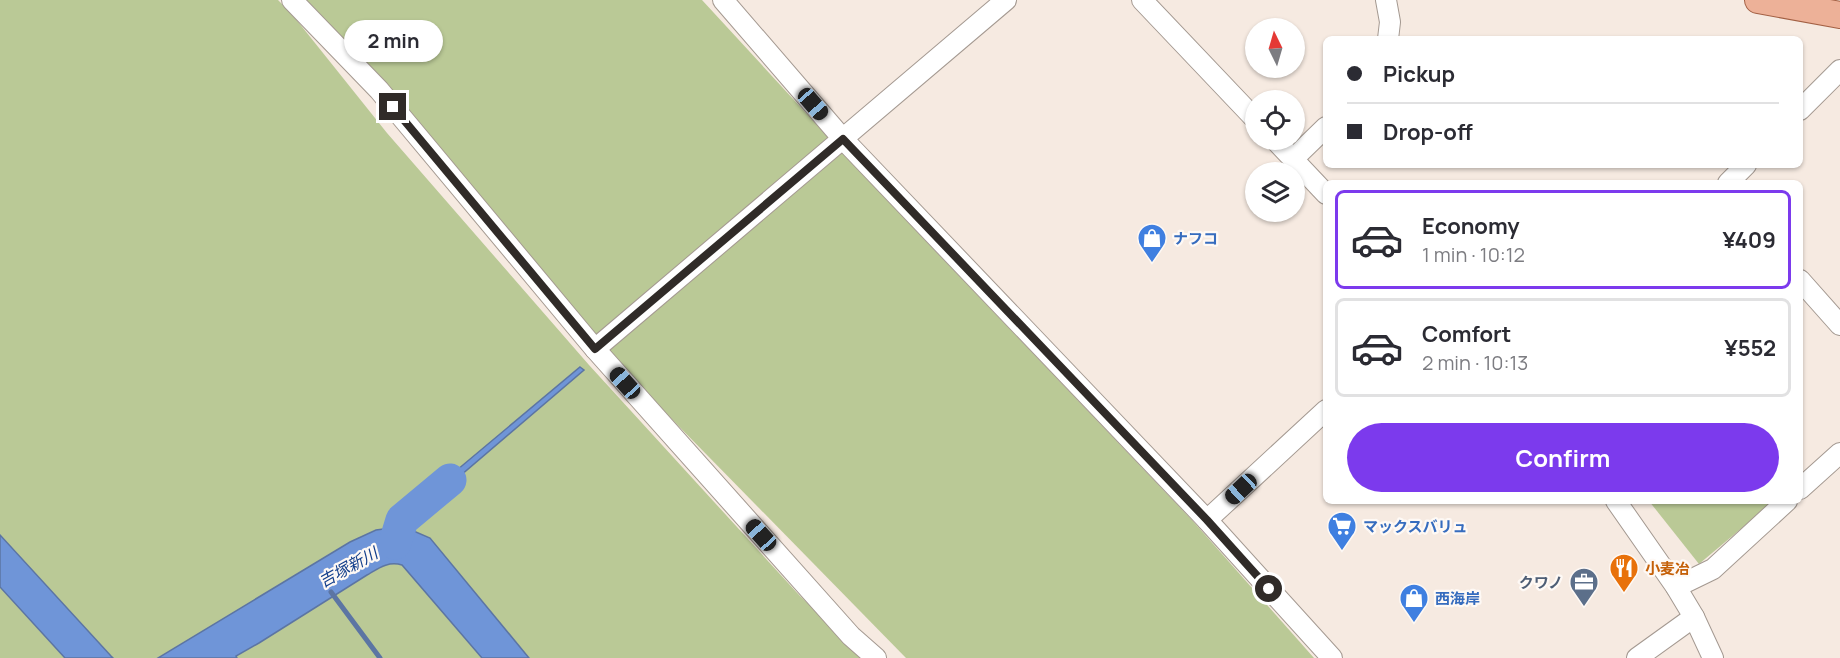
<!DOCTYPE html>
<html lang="en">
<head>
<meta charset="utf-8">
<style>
	:root { --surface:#fff; --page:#f2f2f3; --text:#2b2b33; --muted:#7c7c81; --line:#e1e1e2; --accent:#7c3aed }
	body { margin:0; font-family:Manrope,"Noto Sans JP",sans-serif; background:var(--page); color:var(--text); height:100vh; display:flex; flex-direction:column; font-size:22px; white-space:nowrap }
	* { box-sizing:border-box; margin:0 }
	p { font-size:20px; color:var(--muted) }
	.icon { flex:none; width:33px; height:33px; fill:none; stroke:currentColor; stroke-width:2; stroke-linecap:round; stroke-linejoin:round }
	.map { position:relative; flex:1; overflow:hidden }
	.drawer { position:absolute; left:1323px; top:180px; width:480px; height:324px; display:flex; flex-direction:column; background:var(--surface); border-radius:9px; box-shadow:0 2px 4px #0004 }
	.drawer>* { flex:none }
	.top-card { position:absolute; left:1323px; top:36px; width:480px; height:132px; border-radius:9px; box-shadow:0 2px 4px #0004; display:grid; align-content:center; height:132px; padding:0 24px; background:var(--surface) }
	.needle { width:39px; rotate:355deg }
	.controls { position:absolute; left:1245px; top:18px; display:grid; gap:12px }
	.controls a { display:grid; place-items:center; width:60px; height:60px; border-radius:50%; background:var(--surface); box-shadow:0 2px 4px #0004; font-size:30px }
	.end { position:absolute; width:27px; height:27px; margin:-14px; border:8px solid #302b28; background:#fff; box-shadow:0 0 0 3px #fff }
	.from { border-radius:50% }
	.bubble { position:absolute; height:42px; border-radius:21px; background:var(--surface); box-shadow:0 2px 4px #0004; font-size:20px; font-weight:700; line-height:42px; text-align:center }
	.car { position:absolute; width:18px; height:36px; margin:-18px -9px; border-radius:8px; box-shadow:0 0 4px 2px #0007; background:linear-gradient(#222 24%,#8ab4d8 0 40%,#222 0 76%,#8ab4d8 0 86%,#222 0) }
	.top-card b { display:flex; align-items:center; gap:21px; height:57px; font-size:22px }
	.top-card b+b { border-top:2px solid var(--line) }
	.top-card i { width:15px; height:15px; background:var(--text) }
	ul { padding:10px 0 0; list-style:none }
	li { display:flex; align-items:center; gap:18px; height:99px; margin:0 12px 9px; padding:0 12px; border:3px solid var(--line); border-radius:9px }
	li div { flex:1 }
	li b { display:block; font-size:22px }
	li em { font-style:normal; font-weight:700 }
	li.selected { border-color:var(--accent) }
	li>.icon { width:54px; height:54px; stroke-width:1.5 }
	.cta { display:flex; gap:12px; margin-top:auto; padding:12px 24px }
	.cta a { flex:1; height:69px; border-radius:36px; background:var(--accent); color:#fff; font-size:24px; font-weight:700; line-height:69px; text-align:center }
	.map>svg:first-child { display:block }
	.green { fill:#bac996 }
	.water { fill:#6f95d8; stroke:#5c75a3; stroke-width:1.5 }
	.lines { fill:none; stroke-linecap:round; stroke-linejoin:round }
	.stream { stroke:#5c75a3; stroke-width:5 }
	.river { stroke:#6f95d8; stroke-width:33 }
	.minor-casing { stroke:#a49991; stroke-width:22 }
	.major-casing { stroke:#a36044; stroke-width:28 }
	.minor { stroke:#fff; stroke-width:20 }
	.major { stroke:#edb198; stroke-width:26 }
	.route { stroke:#302b28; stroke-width:8 }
	.labels { text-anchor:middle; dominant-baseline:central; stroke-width:4.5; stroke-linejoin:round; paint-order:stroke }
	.shop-label { font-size:15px; font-weight:bold; fill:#366cbe; stroke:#fef9f5; text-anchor:start }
	.food-label { font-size:15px; font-weight:bold; fill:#c56008; stroke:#fef9f5; text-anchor:start }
	.service-label { font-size:15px; font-weight:bold; fill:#4e5e75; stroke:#fef9f5; text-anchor:end }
	.water-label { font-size:16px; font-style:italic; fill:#123e8b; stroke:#fef9f5 }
</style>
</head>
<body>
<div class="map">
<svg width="1840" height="658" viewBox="0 0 1840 658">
	<rect width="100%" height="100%" fill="#f6eae1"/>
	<!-- green -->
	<g class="green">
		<polygon points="0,0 278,0 291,13 387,133 589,365 800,596 867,658 529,658 430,538 409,529 399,527 244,607 158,658 113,658 0,535"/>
		<polygon points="306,0 702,0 829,138 596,336 360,60"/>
		<polygon points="842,153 1192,520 1314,658 906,658 606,352"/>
		<polygon points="1649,501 1774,501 1699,564"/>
		<polygon points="393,563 402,565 482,658 237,658 236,656 259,643 367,575 384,565"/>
		<polygon points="0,587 65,658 0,658"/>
	</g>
	<!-- water -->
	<g class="water">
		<polygon points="580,367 584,370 419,511 414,506"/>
		<path d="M399,527L409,529L430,538L529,658H482L402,565C388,561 379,568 367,575L259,643L236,656L237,658H158L350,542L376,530Z"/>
		<polygon points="0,535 111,656 113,658 65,658 0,587"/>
	</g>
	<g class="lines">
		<!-- stream -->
		<g class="stream">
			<polyline points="395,531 419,505"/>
			<polyline points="331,592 380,658"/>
		</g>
		<!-- river -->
		<polyline class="river" points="395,543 402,520 450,480"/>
		<!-- minor casing -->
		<g class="minor-casing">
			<g id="minor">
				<polyline points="292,0 379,90 595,349 851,636 876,658"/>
				<polyline points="723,0 843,139 1207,520 1332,658"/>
				<polyline points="1142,0 1256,120"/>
				<polyline points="1386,0 1390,22 1388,39"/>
				<polyline points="1800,110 1840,70"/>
				<polyline points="1275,140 1326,194"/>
				<polyline points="1293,159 1326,127"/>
				<polyline points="1728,183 1746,165"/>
				<polyline points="1800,280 1840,325"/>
				<polyline points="595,349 1006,0"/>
				<polyline points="1800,489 1840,453"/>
				<polyline points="1616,501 1676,587 1694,617 1713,658"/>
				<polyline points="1207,520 1326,410"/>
				<polyline points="1676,587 1713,569 1787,501"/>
				<polyline points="1637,658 1694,617"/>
			</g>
		</g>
		<!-- major casing -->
		<g class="major-casing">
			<polyline id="major" points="1758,0 1840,15"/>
		</g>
		<!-- minor -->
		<use href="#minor" class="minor"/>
		<!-- major -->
		<use href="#major" class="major"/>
	</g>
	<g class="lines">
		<!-- route -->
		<polyline class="route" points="393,107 595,349 843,139 1207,520 1269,589"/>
	</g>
	<!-- icons -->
	<defs>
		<g id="shop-pin" transform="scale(1.5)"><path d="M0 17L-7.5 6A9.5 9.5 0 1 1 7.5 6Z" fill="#3f7fe0" stroke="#fef9f5"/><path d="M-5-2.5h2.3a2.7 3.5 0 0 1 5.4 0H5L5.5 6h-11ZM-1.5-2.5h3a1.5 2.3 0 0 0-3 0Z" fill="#fff"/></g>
		<g id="supermarket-pin" transform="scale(1.5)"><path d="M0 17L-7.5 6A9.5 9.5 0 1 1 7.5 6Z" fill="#3f7fe0" stroke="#fef9f5"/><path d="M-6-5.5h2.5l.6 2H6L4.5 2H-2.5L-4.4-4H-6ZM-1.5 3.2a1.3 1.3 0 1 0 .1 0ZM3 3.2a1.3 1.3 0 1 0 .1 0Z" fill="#fff"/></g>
		<g id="restaurant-pin" transform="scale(1.5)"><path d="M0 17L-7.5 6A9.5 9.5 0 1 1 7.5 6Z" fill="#e8710a" stroke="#fef9f5"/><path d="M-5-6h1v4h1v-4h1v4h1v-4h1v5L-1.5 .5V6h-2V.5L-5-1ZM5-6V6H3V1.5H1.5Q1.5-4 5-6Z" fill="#fff"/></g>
		<g id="office-pin" transform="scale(1.5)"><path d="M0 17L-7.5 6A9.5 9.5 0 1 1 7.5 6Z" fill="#5c6f8a" stroke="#fef9f5"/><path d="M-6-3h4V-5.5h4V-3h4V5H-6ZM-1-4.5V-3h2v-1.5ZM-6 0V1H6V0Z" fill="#fff"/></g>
	</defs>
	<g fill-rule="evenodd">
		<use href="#shop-pin" x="1152" y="238"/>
		<use href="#supermarket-pin" x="1342" y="526"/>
		<use href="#restaurant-pin" x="1624" y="568"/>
		<use href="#office-pin" x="1584" y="582"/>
		<use href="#shop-pin" x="1414" y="598"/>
	</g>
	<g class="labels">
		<!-- shop labels -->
		<g class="shop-label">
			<text x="1173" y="238">ナフコ</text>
			<text x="1363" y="526">マックスバリュ</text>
			<text x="1435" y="598">西海岸</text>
		</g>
		<!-- food labels -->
		<g class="food-label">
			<text x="1645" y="568">小麦冶</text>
		</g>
		<!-- service labels -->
		<g class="service-label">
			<text x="1563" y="582">クワノ</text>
		</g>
		<!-- water labels -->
		<g class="water-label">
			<text transform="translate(348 567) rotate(-29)">吉塚新川</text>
		</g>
	</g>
</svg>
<div class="controls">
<a><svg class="needle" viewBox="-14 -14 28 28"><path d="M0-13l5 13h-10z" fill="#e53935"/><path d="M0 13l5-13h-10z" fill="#7c7c81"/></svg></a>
<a><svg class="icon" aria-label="locate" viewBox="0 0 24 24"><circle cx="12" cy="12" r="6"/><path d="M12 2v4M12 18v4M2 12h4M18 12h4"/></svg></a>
<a><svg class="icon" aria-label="layers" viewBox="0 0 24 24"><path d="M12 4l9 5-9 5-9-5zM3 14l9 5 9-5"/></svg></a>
</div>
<i class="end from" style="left:1269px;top:589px"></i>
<i class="end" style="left:393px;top:107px"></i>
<div class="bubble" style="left:344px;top:20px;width:99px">2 min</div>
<i class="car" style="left:813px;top:104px;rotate:139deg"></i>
<i class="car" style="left:625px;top:383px;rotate:318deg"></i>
<i class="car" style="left:1241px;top:489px;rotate:227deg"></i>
<i class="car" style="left:761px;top:535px;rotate:318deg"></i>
<div class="top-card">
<b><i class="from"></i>Pickup</b>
<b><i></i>Drop-off</b>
</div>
<section class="drawer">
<ul>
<li class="selected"><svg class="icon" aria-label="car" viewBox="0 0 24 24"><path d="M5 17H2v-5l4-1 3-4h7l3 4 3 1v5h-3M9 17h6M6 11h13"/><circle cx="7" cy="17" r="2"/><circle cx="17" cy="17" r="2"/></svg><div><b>Economy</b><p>1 min · 10:12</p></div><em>¥409</em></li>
<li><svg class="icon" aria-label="car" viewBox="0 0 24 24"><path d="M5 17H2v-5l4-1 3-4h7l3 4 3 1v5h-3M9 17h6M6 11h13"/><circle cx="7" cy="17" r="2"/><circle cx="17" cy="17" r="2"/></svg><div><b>Comfort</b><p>2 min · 10:13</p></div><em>¥552</em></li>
</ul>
<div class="cta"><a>Confirm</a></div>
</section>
</div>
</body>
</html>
